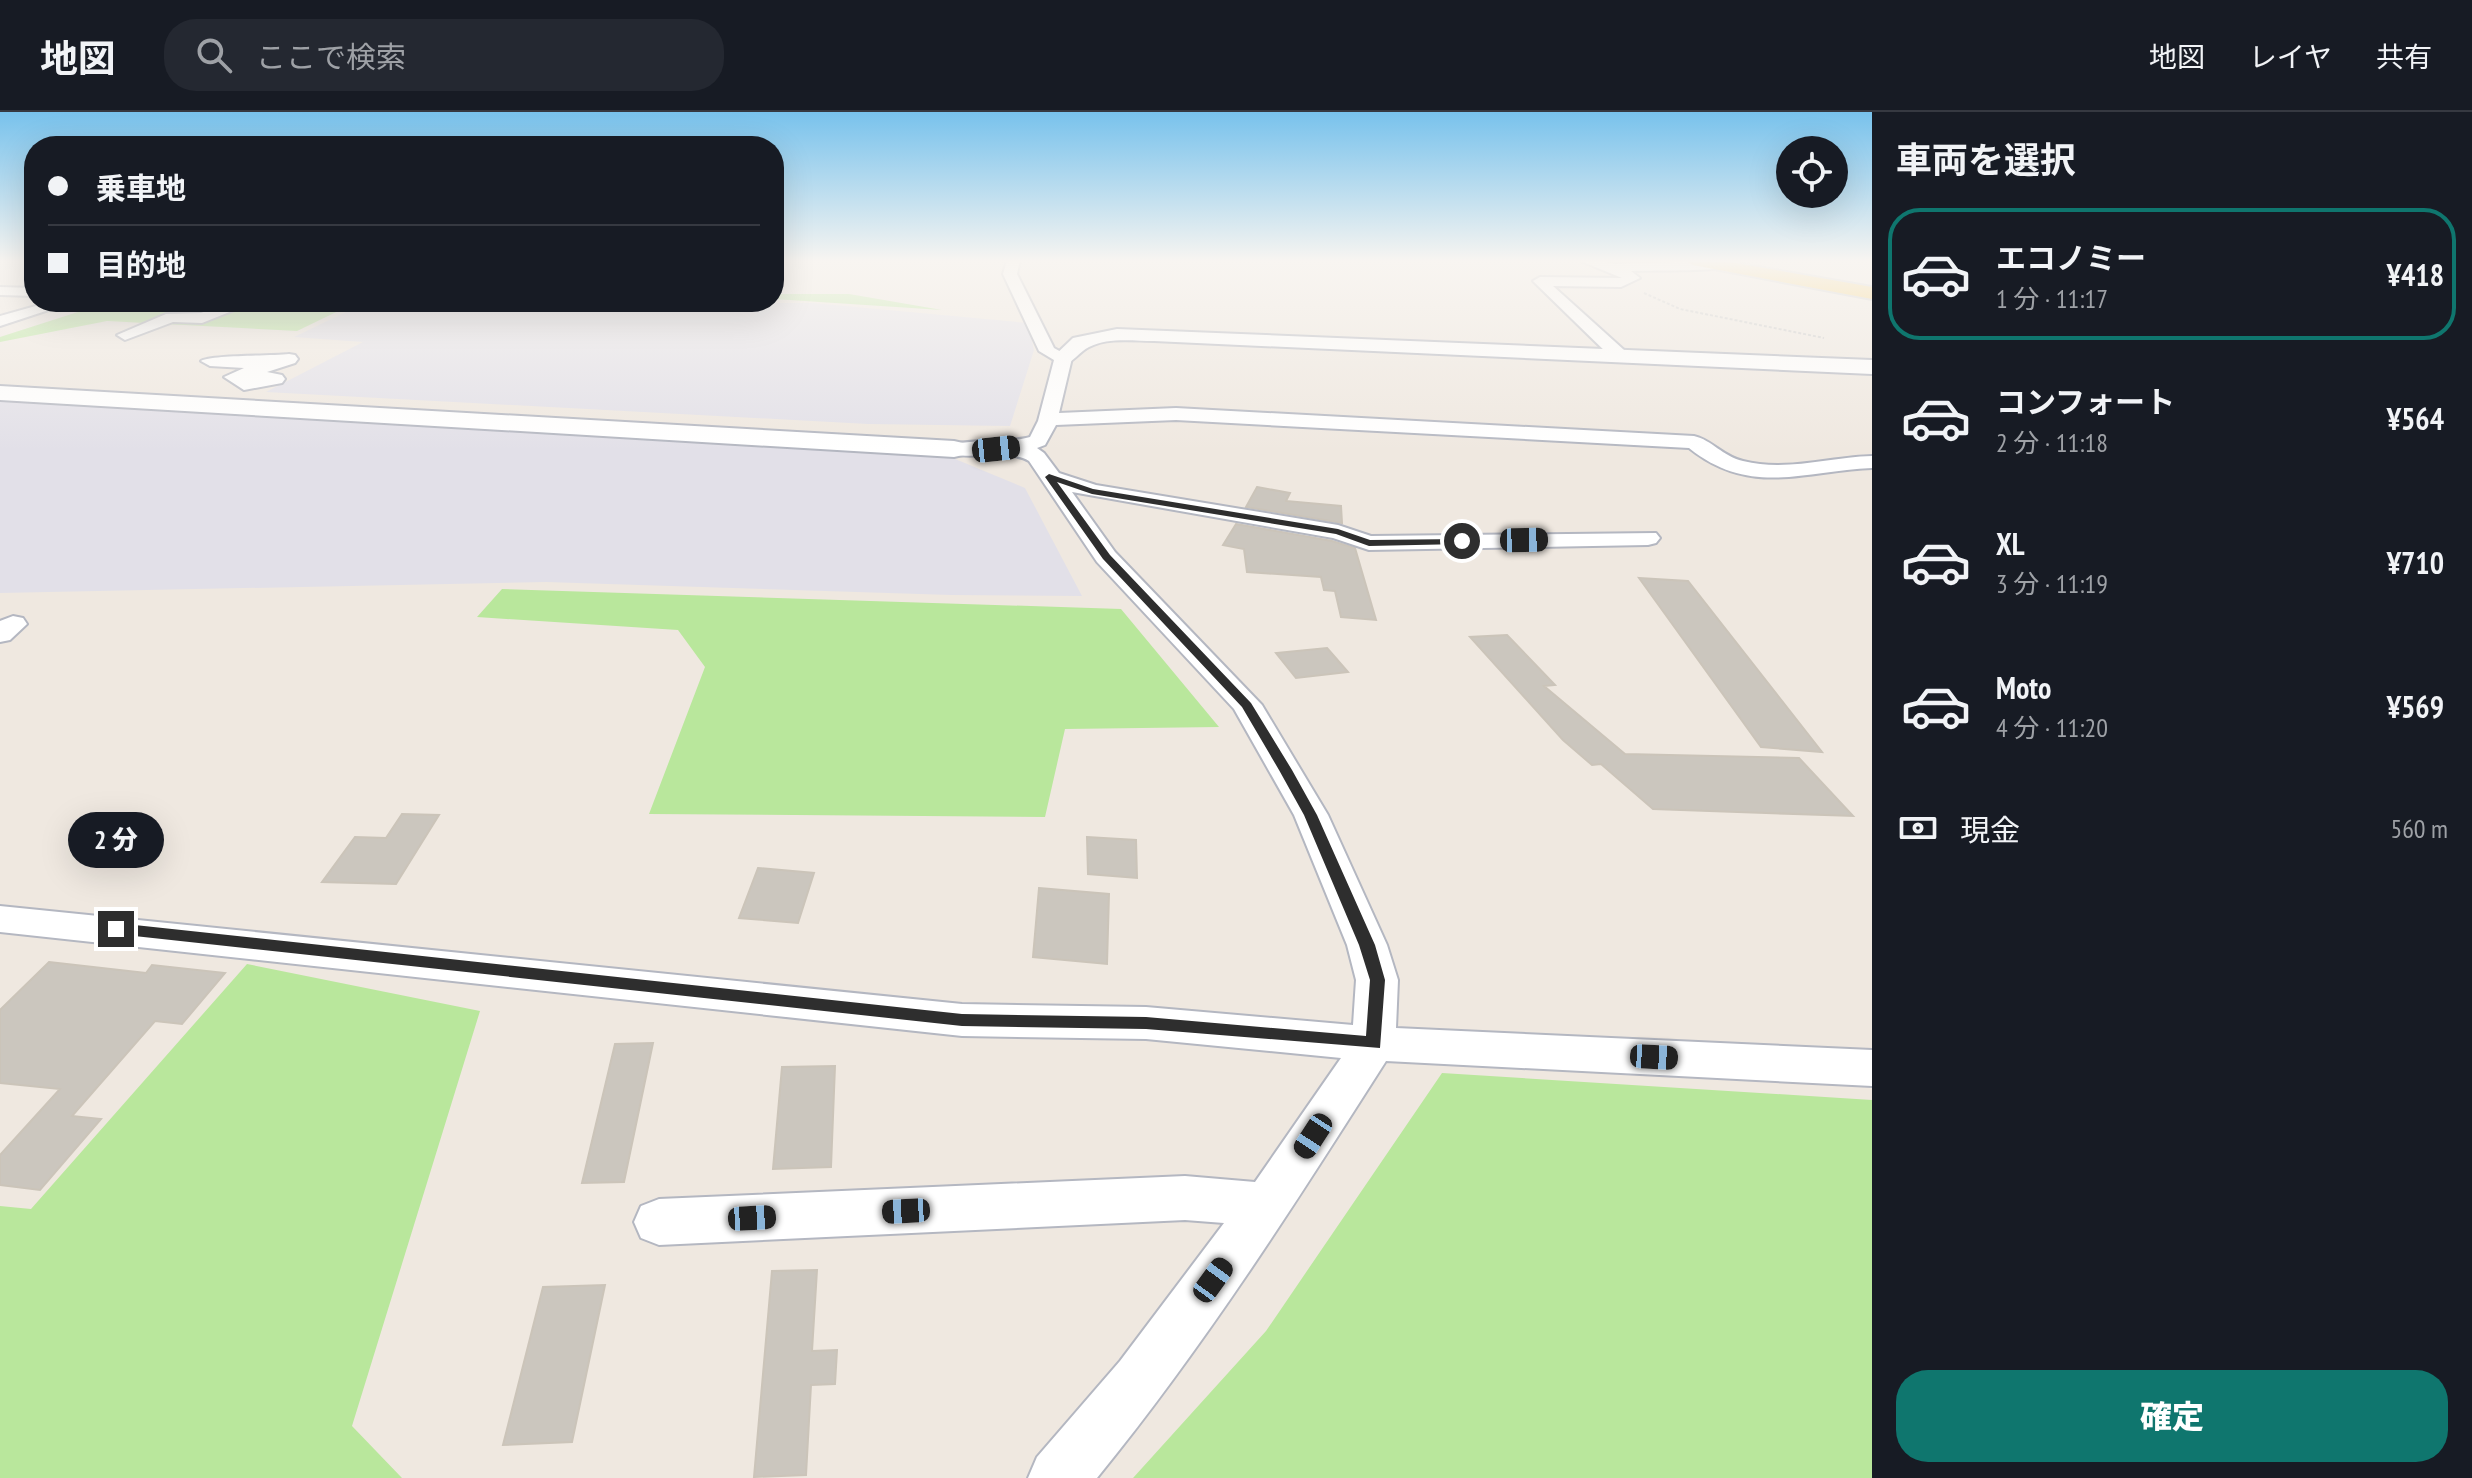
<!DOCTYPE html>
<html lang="ja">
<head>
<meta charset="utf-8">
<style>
	:root { --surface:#171b24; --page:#242831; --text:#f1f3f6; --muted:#9ea1a6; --line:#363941; --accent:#0f766e }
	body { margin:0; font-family:"PT Sans Narrow","Noto Sans JP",sans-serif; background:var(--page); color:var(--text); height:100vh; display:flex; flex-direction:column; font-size:30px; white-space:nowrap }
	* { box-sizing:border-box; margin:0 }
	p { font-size:26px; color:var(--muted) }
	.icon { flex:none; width:44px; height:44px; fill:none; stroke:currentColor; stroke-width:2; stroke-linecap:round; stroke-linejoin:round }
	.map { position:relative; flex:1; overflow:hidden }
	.drawer { display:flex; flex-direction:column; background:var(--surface); width:600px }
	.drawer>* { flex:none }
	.hud { position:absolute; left:24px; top:24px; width:760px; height:176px; border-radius:32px; box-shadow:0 8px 32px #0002; display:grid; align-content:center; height:176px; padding:0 24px; background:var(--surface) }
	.fabs { position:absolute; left:1776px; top:24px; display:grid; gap:16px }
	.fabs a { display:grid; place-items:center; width:72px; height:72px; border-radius:50%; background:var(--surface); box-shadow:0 8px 32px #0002; font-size:40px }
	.end { position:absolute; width:36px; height:36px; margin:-18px; border:10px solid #2e2e2e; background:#fff; box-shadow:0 0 0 4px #fff }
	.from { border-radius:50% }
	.bubble { position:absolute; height:56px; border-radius:28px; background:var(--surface); box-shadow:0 8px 32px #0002; font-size:26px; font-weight:800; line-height:56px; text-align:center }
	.car { position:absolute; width:24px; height:48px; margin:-24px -12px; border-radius:10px; box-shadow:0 0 6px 2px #0007; background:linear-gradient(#222 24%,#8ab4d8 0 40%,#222 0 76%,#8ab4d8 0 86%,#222 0) }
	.hud b { display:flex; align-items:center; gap:28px; height:76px; font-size:30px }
	.hud b+b { border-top:2px solid var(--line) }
	.hud i { width:20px; height:20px; background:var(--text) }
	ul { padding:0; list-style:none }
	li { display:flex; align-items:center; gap:24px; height:132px; margin:0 16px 12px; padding:0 8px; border:4px solid transparent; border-radius:32px }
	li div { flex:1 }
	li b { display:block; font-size:30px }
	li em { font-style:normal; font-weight:800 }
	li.on { border-color:var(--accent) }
	li>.icon { width:72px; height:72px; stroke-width:1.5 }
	h2 { padding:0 24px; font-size:36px; line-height:96px }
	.pay { display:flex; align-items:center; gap:20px; height:88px; padding:0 24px; font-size:30px }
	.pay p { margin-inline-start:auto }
	.primary-button { display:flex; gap:16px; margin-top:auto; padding:16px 24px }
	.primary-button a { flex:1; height:92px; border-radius:32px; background:var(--accent); color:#fff; font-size:32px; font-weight:800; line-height:92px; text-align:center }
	header { display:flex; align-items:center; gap:48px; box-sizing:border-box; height:112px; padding:0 40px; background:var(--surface); border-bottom:2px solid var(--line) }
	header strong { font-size:38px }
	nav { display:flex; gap:44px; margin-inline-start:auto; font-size:28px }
	.search { width:560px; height:72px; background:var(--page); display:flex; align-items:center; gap:20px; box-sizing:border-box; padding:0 28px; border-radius:32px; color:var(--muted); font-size:30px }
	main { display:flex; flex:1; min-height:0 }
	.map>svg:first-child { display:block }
	.industrial { fill:#e2e0e8 }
	.green { fill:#b9e79c }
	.building { fill:#cbc6be; stroke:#cbc4b9; stroke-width:2 }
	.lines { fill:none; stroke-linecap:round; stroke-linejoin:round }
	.street-casing { stroke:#b4b7c1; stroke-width:4 }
	.secondary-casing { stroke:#b4b7c1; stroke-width:4 }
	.primary-casing { stroke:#c9c9c9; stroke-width:4 }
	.path { stroke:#c9c9c9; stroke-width:2; stroke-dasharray:3 2; stroke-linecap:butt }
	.street { fill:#fff; fill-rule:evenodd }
	.secondary { fill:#fff; fill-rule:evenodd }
	.primary { fill:#f6cb5f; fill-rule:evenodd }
	.route { fill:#2e2e2e }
</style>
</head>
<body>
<header>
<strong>地図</strong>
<div class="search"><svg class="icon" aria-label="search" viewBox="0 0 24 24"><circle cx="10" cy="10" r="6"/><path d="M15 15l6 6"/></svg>ここで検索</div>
<nav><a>地図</a><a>レイヤ</a><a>共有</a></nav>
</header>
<main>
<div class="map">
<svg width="1872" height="1366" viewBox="0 0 1872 1366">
	<rect width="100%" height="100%" fill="#efe8e0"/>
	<!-- industrial -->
	<g class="industrial">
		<polygon points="367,190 812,191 1028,211 1034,238 1010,314 868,312 266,280 363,230 294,225"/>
		<polygon points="0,289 943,342 1025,376 1082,484 951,483 546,470 0,481"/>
	</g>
	<!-- green -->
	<g class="green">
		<polygon points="774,182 849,182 942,198 774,187"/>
		<polygon points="109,190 357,190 297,219 107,209 0,230 0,225"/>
		<polygon points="502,477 1121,497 1219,615 1065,617 1045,705 649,702 705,555 678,518 477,505"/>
		<polygon points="247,852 480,899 352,1314 402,1366 0,1366 0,1094 31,1097"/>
		<polygon points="1442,961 1872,988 1872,1366 1133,1366 1266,1219"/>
	</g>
	<!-- building -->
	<g class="building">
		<polygon points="1257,375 1290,381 1286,389 1341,394 1342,411 1246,395"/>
		<polygon points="1236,412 1332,429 1355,436 1376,508 1341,505 1335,479 1324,478 1321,465 1247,460 1244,437 1223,433"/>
		<polygon points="1639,466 1688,469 1822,640 1761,635"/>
		<polygon points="1507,523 1555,573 1544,574 1625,642 1799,646 1853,704 1653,697 1601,652 1592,653 1563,628 1470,525"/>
		<polygon points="1327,536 1348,560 1296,566 1276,541"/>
		<polygon points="402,702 439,703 396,772 322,770 355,725 386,726"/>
		<polygon points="1087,725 1136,728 1137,766 1088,762"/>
		<polygon points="758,756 814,761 798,811 739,806"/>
		<polygon points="1039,776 1109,782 1107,852 1033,845"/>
		<polygon points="49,850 146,861 152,853 225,861 182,912 155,909 72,1004 101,1007 40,1078 0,1073 0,1043 60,977 0,971 0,898"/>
		<polygon points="653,931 624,1070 582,1071 615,932"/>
		<polygon points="835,954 831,1055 773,1057 782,955"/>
		<polygon points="817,1158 812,1239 837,1238 835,1272 811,1273 806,1363 754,1365 772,1159"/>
		<polygon points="605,1173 572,1330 503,1333 543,1175"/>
	</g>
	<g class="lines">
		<!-- street casing -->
		<g class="street-casing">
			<g id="street">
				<path d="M1007,148H1020L1017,162L1054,236L1072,246L1059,301L1176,296L1694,324C1712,328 1722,344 1743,349C1786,360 1829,345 1872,344V356C1803,359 1750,385 1689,336L1176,308L1056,313L1045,333L1037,336L1044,341L1059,361L1096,373L1338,413L1371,424L1656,421L1660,426L1656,431L1648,433L1369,438L1333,426L1072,380L1115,440L1262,593L1328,703L1387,833L1398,868L1396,916L1872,938V974L1386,949C1295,1092 1204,1235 1097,1366H1028L1037,1345L1120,1249L1224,1111L1185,1108L659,1133L641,1126L634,1110L641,1094L659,1087L1185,1064L1255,1070L1341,946L1146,927L962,924L0,820V794L962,892L1146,895L1353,913L1356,868L1347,833L1294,703L1234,597L1097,450L1029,349C1006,335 957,352 944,337C955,325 1009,332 1030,325L1038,309L1054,248L1039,239L1003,162Z"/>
				<path d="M1578,148H1599L1615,152L1737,148L1740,152C1729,160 1651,158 1631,159L1640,166L1621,175L1553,174L1624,238L1626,242L1624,246H1612L1533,169L1540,165L1622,166Z"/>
				<polygon points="0,175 34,176 34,184 0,183"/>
				<polygon points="50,190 73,190 0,214 0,204"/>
				<polygon points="229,190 270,190 263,194 242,195 202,211 173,210 125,228 117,223 166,202 201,201"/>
				<path d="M289,242L295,243L298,247L295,251L267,260L282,263L285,267L282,271L244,278L224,265L244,256L210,254L201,249C209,243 273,244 289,242Z"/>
				<polygon points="13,504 23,506 27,512 10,528 0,530 0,509"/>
			</g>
		</g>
		<!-- secondary casing -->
		<g class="secondary-casing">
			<g id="secondary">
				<path d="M1117,217L1872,248V262L1154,229C1134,229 1108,225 1089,235C1079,240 1074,250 1063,253L1052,246L1073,226Z"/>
				<polygon points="0,274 954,329 963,331 967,337 963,343 954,345 0,288"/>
			</g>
		</g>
		<!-- primary casing -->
		<g class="primary-casing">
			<polygon id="primary" points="1684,148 1719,148 1872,175 1872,187 1693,153"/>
		</g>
		<!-- path -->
		<polyline class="path" points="1644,181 1680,197 1824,226"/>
		<!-- street -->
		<use href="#street" class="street"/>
		<!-- secondary -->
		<use href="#secondary" class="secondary"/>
		<!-- primary -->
		<use href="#primary" class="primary"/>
	</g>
	<!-- sky -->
	<linearGradient id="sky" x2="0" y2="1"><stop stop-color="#78c2ec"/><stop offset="0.44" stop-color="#f8f5f1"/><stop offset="1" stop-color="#f8f5f1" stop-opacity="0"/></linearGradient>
	<rect width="1872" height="339" fill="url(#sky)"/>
	<!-- route -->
	<polygon class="route" points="1049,362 1093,377 1338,417 1370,428 1462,427 1466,429 1462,432 1369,434 1336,422 1092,382 1057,370 1110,443 1251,591 1292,658 1317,703 1375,833 1385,868 1380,936 1146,917 962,914 116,822 108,817 116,811 962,902 1146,905 1366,924 1370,868 1359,833 1304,703 1279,658 1242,595 1103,447 1045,365"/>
</svg>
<div class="fabs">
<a><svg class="icon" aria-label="locate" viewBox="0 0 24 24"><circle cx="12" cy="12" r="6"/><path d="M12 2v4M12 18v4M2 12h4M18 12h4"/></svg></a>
</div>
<i class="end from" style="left:1462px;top:429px"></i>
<i class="end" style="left:116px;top:817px"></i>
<div class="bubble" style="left:68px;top:700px;width:96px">2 分</div>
<i class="car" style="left:996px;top:337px;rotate:84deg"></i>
<i class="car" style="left:1524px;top:428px;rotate:89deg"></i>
<i class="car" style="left:1654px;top:945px;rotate:93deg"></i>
<i class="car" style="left:1313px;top:1024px;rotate:213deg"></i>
<i class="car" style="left:906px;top:1099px;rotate:267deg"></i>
<i class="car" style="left:752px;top:1106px;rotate:87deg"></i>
<i class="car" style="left:1213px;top:1168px;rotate:36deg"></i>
<div class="hud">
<b><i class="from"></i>乗車地</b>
<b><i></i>目的地</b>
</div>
</div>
<section class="drawer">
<h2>車両を選択</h2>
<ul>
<li class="on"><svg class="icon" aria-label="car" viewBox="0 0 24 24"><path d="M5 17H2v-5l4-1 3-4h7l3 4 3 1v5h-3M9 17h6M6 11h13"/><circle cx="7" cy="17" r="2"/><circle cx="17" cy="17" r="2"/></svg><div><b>エコノミー</b><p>1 分 · 11:17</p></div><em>¥418</em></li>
<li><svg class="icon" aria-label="car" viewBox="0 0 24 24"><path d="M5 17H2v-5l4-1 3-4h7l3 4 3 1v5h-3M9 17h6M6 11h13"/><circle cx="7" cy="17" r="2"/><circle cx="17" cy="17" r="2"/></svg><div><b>コンフォート</b><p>2 分 · 11:18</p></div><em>¥564</em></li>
<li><svg class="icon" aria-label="car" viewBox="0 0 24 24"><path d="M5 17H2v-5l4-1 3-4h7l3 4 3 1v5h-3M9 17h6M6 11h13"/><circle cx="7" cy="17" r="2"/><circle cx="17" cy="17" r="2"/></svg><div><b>XL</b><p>3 分 · 11:19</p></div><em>¥710</em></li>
<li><svg class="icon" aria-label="car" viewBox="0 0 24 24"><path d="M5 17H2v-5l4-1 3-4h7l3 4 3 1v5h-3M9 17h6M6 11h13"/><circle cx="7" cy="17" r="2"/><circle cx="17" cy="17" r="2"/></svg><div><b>Moto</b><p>4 分 · 11:20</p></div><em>¥569</em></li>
</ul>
<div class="pay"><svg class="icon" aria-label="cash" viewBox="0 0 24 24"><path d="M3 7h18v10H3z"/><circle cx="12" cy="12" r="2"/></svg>現金<p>560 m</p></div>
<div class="primary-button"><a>確定</a></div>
</section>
</main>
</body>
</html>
